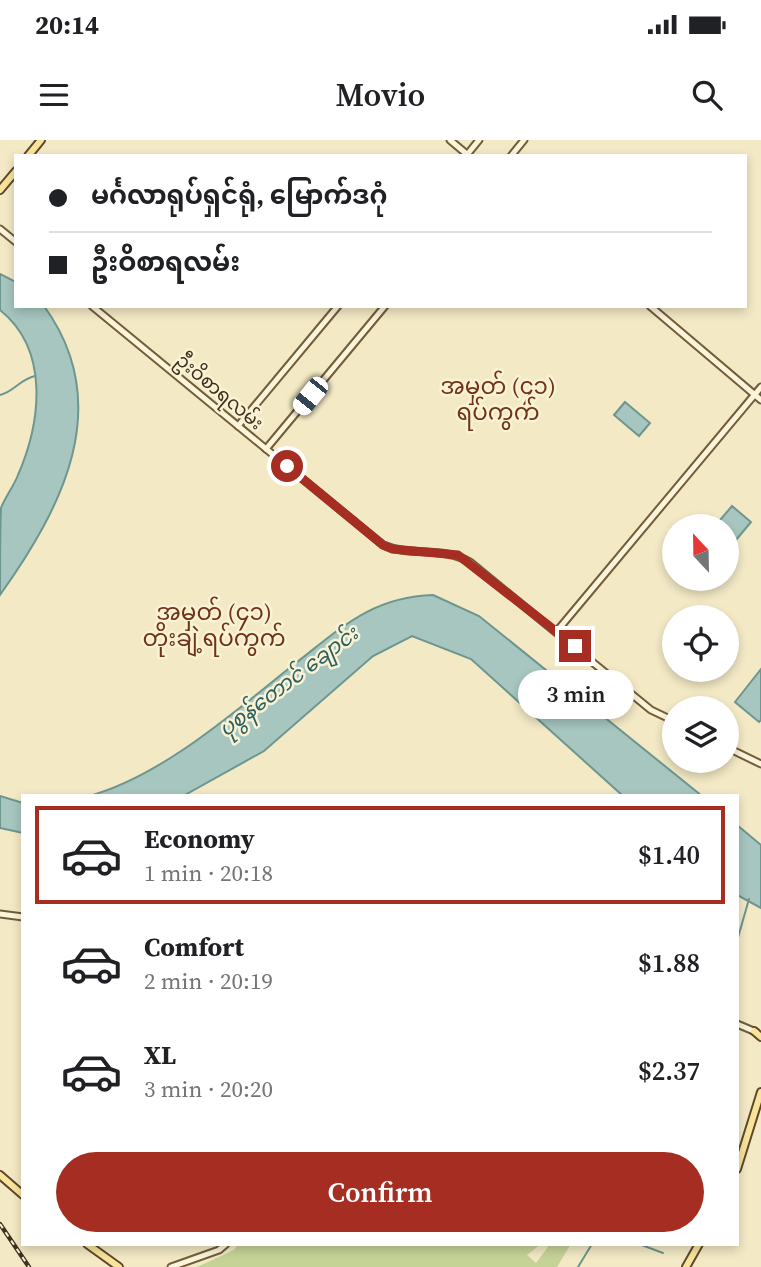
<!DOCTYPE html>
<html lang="en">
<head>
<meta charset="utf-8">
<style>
	:root { --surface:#fff; --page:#f6f6f6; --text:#202124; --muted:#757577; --line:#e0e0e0; --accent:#a62d21 }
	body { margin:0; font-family:"Source Serif 4","Noto Sans Myanmar",serif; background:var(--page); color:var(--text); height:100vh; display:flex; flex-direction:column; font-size:26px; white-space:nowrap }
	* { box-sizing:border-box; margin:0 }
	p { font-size:23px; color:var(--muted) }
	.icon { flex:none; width:38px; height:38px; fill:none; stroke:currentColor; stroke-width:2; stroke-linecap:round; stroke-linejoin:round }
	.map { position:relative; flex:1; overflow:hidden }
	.details { position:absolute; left:21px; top:654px; width:718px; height:452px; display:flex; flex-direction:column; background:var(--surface); border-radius:0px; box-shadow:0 4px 10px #0003 }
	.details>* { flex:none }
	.hud { position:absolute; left:14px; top:14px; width:733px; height:154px; border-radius:0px; box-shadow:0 4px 10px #0003; display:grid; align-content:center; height:154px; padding:0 35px; background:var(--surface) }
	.needle { width:46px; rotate:338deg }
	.buttons { position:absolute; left:662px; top:374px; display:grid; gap:14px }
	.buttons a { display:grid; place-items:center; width:77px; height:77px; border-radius:50%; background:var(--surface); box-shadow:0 4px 10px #0003; font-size:35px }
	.end { position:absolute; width:32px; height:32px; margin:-16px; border:9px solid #a62d21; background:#fff; box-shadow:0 0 0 4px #fff }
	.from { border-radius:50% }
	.bubble { position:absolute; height:49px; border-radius:24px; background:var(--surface); box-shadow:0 4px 10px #0003; font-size:23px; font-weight:600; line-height:49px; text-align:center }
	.car { position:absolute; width:21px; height:42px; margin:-21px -10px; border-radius:9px; box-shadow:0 0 5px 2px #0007; background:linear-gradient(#fff 24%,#345 0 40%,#fff 0 76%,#345 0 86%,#fff 0) }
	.hud b { display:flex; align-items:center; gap:24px; height:66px; font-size:26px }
	.hud b+b { border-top:2px solid var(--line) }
	.hud i { width:18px; height:18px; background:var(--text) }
	ul { padding:12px 0 0; list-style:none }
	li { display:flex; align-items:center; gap:21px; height:98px; margin:0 14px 10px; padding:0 21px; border:4px solid transparent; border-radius:0px }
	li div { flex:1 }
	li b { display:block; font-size:26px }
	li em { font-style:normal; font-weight:600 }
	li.current { border-color:var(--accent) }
	li>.icon { width:63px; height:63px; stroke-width:1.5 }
	.action { display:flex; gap:14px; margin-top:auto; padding:14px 35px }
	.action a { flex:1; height:80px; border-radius:42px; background:var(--accent); color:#fff; font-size:28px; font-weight:600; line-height:80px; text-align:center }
	.status { display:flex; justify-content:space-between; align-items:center; height:49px; padding:0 35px; background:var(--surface); direction:ltr }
	.status svg { height:19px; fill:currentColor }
	header { display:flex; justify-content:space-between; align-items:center; height:91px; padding:0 35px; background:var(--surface); font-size:32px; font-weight:600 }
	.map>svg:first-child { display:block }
	.green { fill:#c6d397 }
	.water { fill:#a7c6c0; stroke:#6c968f; stroke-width:2 }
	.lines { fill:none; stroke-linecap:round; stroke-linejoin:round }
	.stream { stroke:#6c968f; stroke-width:2 }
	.secondary-casing { stroke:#725c3b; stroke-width:9 }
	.primary-casing { stroke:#5e482d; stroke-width:10 }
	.secondary { stroke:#fcf5da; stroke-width:5 }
	.primary { stroke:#f9e49a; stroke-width:6 }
	.rail-casing { stroke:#3f311e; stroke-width:4.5 }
	.rail { stroke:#f9f2d5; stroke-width:2; stroke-dasharray:5; stroke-linecap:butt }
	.route { stroke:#a62d21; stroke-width:9 }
	.labels { text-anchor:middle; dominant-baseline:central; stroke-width:5; stroke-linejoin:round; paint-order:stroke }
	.street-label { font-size:19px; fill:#3f311e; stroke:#f9f2d5 }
	.water-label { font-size:21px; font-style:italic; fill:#2c5f60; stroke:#f9f2d5 }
	.quarter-label { font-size:23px; fill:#703318; stroke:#f9f2d5 }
</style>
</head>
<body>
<div class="status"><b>20:14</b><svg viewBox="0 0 49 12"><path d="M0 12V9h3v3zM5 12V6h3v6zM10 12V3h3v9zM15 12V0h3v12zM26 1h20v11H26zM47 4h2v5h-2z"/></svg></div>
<header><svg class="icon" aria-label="menu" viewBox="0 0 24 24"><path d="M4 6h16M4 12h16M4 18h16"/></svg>Movio<svg class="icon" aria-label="search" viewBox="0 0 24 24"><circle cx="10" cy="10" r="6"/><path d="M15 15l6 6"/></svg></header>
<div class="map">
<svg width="761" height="1127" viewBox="0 0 761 1127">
	<rect width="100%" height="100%" fill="#f3e9c5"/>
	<!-- green -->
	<polygon class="green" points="238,1104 541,1104 527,1115 536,1123 548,1107 546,1104 571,1104 557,1127 197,1127 234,1110"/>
	<!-- water -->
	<g class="water">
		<path d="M0,134L16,142V166H44C116,265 62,368 0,455C0,435 0,385 1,368C5,357 14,346 18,335C41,282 50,210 0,170Z"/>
		<polygon points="625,262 650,283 639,296 614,275"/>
		<polygon points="732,366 751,382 726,412 726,387 714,387"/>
		<path d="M433,455L479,476L702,656H623L471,519L412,496L373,516L264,611L183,656H89C162,636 234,572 292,526C339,490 370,457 433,455Z"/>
		<polygon points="761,529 761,580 759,582 735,562"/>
		<polygon points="0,656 23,663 23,693 0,688"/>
		<polygon points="737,685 761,705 761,768 737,755"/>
	</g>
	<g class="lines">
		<!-- stream -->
		<g class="stream">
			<path d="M0,255C14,252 20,239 35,236"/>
			<polyline points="737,801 749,759"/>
			<polyline points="639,1104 663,1113"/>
			<polyline points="578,1127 592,1104"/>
		</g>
		<!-- secondary casing -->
		<g class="secondary-casing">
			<g id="secondary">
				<polyline points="450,0 469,16"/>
				<polyline points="466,16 479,0"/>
				<polyline points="511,16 524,0"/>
				<polyline points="0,89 16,102"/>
				<path d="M92,166L383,405C411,417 443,406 470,422L651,570L674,581"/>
				<polyline points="650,166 761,260"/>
				<polyline points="238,286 338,166"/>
				<polyline points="266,309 385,166"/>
				<polyline points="557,491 761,247"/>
				<polyline points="726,607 761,624"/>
				<polyline points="0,774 23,777"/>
				<polyline points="737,884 756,892"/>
				<polyline points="171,1127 219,1110 226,1104"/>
			</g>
		</g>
		<!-- primary casing -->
		<g class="primary-casing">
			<g id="primary">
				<polyline points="28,16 41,0"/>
				<polyline points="0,50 16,31"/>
				<polyline points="754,891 761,897"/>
				<polyline points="737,1029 761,952"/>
				<polyline points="0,1035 23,1055"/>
				<polyline points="87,1104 119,1127"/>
				<polyline points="686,1127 699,1104"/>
			</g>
		</g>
		<!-- secondary -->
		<use href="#secondary" class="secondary"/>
		<!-- primary -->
		<use href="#primary" class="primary"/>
		<!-- rail casing -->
		<g class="rail-casing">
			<polyline id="rail" points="0,1084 29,1127"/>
		</g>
		<!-- rail -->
		<use href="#rail" class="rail"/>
	</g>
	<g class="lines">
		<!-- route -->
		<polyline class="route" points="287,326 383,405 392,409 458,415 575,506"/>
	</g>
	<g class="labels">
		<!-- street labels -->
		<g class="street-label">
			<text transform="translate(220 251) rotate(40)">ဦးဝိစာရလမ်း</text>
		</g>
		<!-- water labels -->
		<g class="water-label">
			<text transform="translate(288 541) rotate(-37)">ပုစွန်တောင် ချောင်း</text>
		</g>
		<!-- quarter labels -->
		<g class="quarter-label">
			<text x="498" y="246">အမှတ် (၄၁)<tspan x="498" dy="26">ရပ်ကွက်</tspan></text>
			<text x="214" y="472">အမှတ် (၄၁)<tspan x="214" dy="26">တိုးချဲ့ရပ်ကွက်</tspan></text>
		</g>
	</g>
</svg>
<div class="buttons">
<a><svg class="needle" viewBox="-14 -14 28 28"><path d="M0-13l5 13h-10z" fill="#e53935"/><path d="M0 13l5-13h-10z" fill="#757577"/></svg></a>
<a><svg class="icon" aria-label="locate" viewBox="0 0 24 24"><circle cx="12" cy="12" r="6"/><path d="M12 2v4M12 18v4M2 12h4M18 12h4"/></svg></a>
<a><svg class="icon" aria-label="layers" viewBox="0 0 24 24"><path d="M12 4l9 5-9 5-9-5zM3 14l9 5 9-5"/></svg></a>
</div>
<i class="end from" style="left:287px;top:326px"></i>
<i class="end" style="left:575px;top:506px"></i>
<div class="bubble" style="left:518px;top:530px;width:116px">3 min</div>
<i class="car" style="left:310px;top:256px;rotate:219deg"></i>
<div class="hud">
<b><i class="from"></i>မင်္ဂလာရုပ်ရှင်ရုံ, မြောက်ဒဂုံ</b>
<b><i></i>ဦးဝိစာရလမ်း</b>
</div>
<section class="details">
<ul>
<li class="current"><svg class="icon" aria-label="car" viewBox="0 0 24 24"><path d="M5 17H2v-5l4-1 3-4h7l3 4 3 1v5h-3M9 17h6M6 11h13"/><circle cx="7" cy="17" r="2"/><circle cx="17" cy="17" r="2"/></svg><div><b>Economy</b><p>1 min · 20:18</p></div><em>$1.40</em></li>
<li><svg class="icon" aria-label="car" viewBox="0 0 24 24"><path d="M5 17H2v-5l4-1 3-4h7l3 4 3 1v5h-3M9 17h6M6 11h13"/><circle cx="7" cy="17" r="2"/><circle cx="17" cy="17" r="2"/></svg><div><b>Comfort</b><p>2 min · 20:19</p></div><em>$1.88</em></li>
<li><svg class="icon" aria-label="car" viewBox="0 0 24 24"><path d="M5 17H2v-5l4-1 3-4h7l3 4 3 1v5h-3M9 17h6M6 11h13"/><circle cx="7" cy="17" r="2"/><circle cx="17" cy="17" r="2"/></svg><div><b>XL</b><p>3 min · 20:20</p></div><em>$2.37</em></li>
</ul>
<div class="action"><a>Confirm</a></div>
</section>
</div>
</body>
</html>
